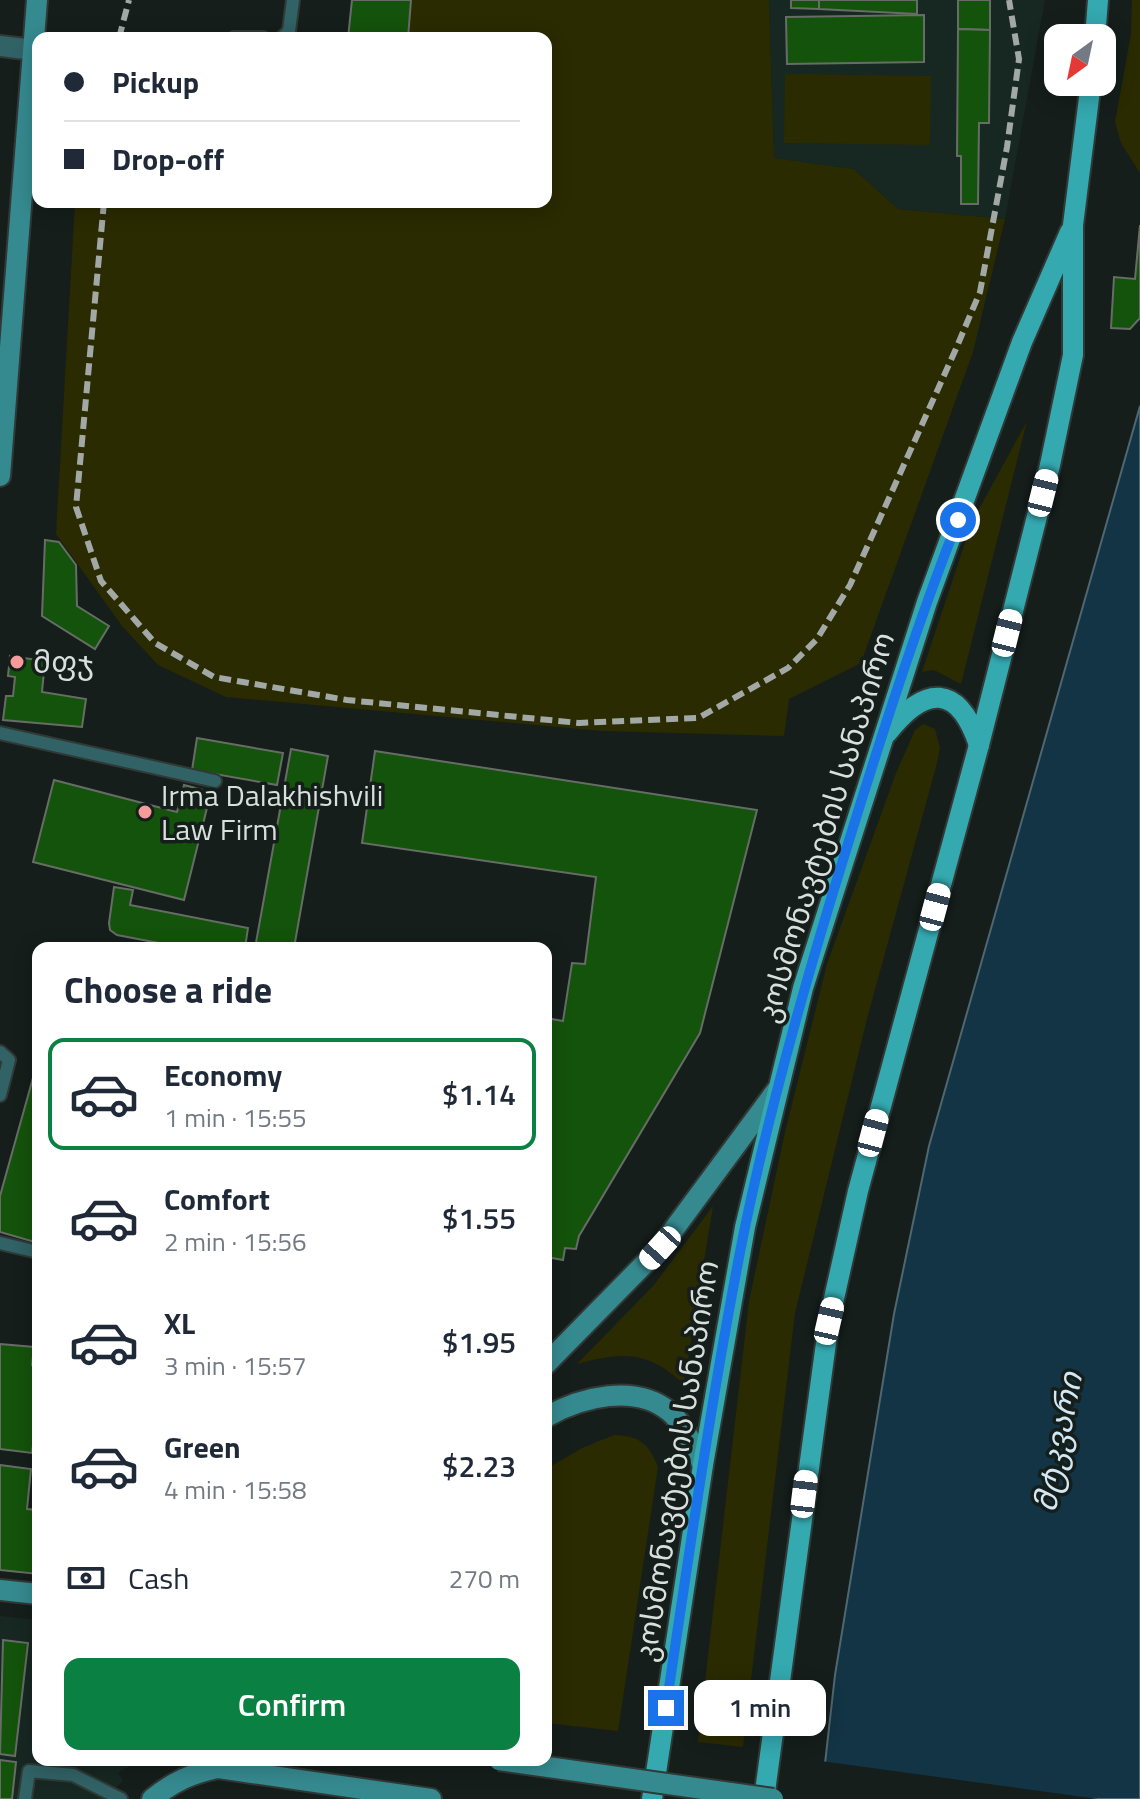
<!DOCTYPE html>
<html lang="en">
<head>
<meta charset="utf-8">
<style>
	:root { --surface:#fff; --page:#f6f6f7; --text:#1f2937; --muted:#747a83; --line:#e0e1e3; --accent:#0b8043 }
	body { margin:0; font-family:"Titillium Web","Noto Sans Georgian",sans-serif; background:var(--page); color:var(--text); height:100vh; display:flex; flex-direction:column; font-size:30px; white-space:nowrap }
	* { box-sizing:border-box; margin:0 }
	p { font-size:26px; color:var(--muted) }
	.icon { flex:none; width:44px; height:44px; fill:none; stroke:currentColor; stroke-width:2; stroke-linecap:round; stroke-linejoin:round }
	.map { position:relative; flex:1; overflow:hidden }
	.details { position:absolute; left:32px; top:942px; width:520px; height:824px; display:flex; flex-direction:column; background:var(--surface); border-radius:16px; box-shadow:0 4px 20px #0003 }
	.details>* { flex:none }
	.banner { position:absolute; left:32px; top:32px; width:520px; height:176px; border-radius:16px; box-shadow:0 4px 20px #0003; display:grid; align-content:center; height:176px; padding:0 32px; background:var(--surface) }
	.needle { width:52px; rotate:213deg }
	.fabs { position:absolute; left:1044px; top:24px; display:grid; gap:16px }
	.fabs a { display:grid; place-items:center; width:72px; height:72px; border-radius:16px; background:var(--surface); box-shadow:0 4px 20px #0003; font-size:40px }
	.end { position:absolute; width:36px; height:36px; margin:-18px; border:10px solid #1a73e8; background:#fff; box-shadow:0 0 0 4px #fff }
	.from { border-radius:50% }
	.bubble { position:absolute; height:56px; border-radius:16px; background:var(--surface); box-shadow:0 4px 20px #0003; font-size:26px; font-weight:600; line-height:56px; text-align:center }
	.car { position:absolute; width:24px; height:48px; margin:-24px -12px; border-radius:10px; box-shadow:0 0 6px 2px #0007; background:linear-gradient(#fff 24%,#345 0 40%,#fff 0 76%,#345 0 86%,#fff 0) }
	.banner b { display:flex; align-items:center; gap:28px; height:76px; font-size:30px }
	.banner b+b { border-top:2px solid var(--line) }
	.banner i { width:20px; height:20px; background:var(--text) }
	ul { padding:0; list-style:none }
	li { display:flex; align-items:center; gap:24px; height:112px; margin:0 16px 12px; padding:0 16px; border:4px solid transparent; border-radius:16px }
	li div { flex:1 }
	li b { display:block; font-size:30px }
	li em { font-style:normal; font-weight:600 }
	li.current { border-color:var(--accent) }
	li>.icon { width:72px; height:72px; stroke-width:1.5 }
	h2 { padding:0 32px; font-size:36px; line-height:96px }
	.pay { display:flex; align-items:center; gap:20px; height:88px; padding:0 32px; font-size:30px }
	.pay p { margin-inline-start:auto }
	.button { display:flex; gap:16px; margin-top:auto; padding:16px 32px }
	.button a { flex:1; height:92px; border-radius:16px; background:var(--accent); color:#fff; font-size:32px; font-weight:600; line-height:92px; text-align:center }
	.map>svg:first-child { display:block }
	.built { fill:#172722 }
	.green { fill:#2a2b00 }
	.water { fill:#133444; stroke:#4e6772; stroke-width:2 }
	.pier { fill:#151e1b }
	.building { fill:#14530b; stroke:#676d66; stroke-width:2 }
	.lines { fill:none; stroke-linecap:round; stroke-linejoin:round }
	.lane-casing { stroke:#303936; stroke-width:16 }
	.street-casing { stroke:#303936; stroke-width:24 }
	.secondary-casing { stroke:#303936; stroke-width:24 }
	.primary-casing { stroke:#303936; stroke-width:24 }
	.lane { stroke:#316265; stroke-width:12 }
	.street { stroke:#316265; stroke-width:20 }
	.secondary { stroke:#358a90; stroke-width:20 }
	.primary { stroke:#34a9b0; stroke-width:20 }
	.rail { stroke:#a2a8a6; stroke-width:6; stroke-dasharray:12 6; stroke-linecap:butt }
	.secondary-bridge-casing { stroke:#303936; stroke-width:24; stroke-linecap:butt }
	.secondary-bridge { stroke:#358a90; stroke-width:20 }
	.route { stroke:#1a73e8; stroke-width:10 }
	.poi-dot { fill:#f59b99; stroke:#151e1b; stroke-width:3 }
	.labels { text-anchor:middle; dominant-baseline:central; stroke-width:7; stroke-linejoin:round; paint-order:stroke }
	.poi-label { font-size:30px; fill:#d9dfdd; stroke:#151e1b; text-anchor:start }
	.street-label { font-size:30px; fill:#d9dfdd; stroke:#151e1b }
	.water-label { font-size:32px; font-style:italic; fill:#d1e8f4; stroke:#151e1b }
</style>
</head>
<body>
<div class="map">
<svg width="1140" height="1799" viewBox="0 0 1140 1799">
	<rect width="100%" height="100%" fill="#151e1b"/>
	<!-- built -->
	<g class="built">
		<polygon points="769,0 1045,0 1005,219 898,209 854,169 774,158"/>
		<polygon points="0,1616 38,1620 38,1760 139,1760 118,1773 123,1781 104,1799 0,1799"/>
	</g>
	<!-- green -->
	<g class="green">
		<polygon points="411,0 769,0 774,158 854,169 898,209 1005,219 973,352 861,663 789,699 784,736 602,731 226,697 158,665 122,626 56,534 75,202 546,202 546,38 408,38"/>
		<polygon points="1132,0 1140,0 1140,173 1121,143 1115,122 1131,34"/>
		<polygon points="785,74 931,76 930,145 784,143"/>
		<polygon points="1027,421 961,684 934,670 922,672 972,522"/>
		<polygon points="923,724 935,729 940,748 937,763 867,1019 795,1313 743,1747 698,1742 749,1301 785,1132 827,964 896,773 915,730"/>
		<path d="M713,1206L684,1384C648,1351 624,1351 577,1364L654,1285Z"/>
		<path d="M614,1435C640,1436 648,1443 658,1467L618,1731L546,1723V1469L582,1448Z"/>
	</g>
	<!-- water -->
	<polygon class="water" points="1140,406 1140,1799 821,1799 835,1675 894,1314 929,1146"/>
	<!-- pier -->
	<polygon class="pier" points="821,1761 1098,1799 817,1799"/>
	<!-- building -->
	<g class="building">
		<polygon points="352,0 411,0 408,38 348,38"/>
		<polygon points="791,0 819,0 819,9 791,8"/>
		<polygon points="819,0 917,0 917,14 819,9"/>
		<polygon points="958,0 990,0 990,30 958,29"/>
		<polygon points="924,15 924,62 787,64 786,17"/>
		<polygon points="958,29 990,30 989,123 979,123 978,204 961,204 961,156 957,156"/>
		<polygon points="1140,225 1140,318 1130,329 1111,328 1114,277 1135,279"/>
		<polygon points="45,540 59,542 76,565 77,606 109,626 95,649 42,616"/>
		<polygon points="10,656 45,661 42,692 86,699 82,727 3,720 6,696 13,696 15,677 8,676"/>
		<polygon points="197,738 283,753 277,785 192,770"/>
		<polygon points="291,749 328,756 294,948 255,948"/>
		<polygon points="375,751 757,810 700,1033 579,1236 576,1249 565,1248 563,1260 546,1257 546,1018 563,1021 572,963 585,964 596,877 362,843"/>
		<polygon points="54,780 177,812 184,785 211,792 184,900 33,862"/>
		<polygon points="114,887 133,890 130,905 248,928 245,948 185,948 117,935 110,930 109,923"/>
		<polygon points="38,1060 38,1243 0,1232 0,1196"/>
		<polygon points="0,1344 34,1347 32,1365 38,1366 38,1408 32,1453 0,1449"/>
		<polygon points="0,1465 31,1469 27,1509 38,1510 38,1574 0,1570"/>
		<polygon points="3,1640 28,1643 15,1756 0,1754"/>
		<polygon points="0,1760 16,1762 12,1799 0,1799"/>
	</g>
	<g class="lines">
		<!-- lane casing -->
		<g class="lane-casing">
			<g id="lane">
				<polyline points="234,38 263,38"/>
				<polyline points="282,38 289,31 293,0"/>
				<polyline points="0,733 215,781"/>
				<polyline points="0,1052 9,1060 0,1095"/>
				<polyline points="0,1243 38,1252"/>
				<polyline points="25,1799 29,1771 73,1775 121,1799"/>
			</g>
		</g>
		<!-- street casing -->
		<g class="street-casing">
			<polyline id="street" points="0,46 34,50"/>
		</g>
		<!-- secondary casing -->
		<g class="secondary-casing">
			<g id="secondary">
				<polyline points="0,476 37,0"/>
				<polyline points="546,1364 660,1248 776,1091"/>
				<path d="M546,1417C581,1397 636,1383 670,1412C685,1425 693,1447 703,1465"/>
				<polyline points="0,1590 38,1594"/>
				<path d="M152,1799C173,1782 192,1773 218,1768L431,1799"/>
			</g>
		</g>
		<!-- primary casing -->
		<g class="primary-casing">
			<g id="primary">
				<polyline points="1095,38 1098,0"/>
				<path d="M887,733C925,685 958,683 979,745"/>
				<polyline points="652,1799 703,1465 745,1227 803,988 927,602 1022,342 1070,232"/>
				<polyline points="764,1799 829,1321 858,1191 979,745 1050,465 1073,355 1073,225 1091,82"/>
			</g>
		</g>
		<!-- lane -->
		<use href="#lane" class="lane"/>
		<!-- street -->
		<use href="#street" class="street"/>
		<!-- secondary -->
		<use href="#secondary" class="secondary"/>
		<!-- primary -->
		<use href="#primary" class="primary"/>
		<!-- rail -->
		<g class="rail">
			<polyline points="119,38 129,0"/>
			<polyline points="104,202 76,507 101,581 155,643 214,677 347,700 579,723 698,718 788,668 817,639 850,585 955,351 980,292 1007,147 1019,59 1009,0"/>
		</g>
		<!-- secondary-bridge casing -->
		<g class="secondary-bridge-casing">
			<polyline id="secondary-bridge" points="499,1760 773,1799"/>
		</g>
		<!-- secondary-bridge -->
		<use href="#secondary-bridge" class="secondary-bridge"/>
	</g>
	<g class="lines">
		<!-- route -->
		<path class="route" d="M666,1708C690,1547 713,1386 745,1227C772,1098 808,972 847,847C881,737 916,627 958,520"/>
	</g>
	<!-- markers -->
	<g class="poi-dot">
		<circle cx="17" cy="662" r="8"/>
		<circle cx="145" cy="812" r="8"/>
	</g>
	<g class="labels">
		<!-- poi labels -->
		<g class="poi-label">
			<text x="33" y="662">მფჯ</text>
			<text x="161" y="795">Irma Dalakhishvili<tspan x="161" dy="34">Law Firm</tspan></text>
		</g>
		<!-- street labels -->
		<g class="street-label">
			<text transform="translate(825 827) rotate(-73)">კოსმონავტების სანაპირო</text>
			<text transform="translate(676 1461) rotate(-81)">კოსმონავტების სანაპირო</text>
		</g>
		<!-- water labels -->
		<g class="water-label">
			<text transform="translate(1057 1442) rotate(-79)">მტკვარი</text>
		</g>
	</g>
</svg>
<div class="fabs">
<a><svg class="needle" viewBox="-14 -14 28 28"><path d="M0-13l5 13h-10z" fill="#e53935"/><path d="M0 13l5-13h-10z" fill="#747a83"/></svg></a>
</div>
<i class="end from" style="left:958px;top:520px"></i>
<i class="end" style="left:666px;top:1708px"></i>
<div class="bubble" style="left:694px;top:1680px;width:132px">1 min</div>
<i class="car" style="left:1043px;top:493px;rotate:14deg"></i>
<i class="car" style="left:1007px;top:633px;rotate:14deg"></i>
<i class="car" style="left:935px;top:907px;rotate:15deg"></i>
<i class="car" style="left:873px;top:1133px;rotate:15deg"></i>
<i class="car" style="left:660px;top:1248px;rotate:222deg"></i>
<i class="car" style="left:829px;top:1321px;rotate:13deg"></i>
<i class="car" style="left:804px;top:1494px;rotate:7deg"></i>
<div class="banner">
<b><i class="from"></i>Pickup</b>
<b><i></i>Drop-off</b>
</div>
<section class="details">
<h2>Choose a ride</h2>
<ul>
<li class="current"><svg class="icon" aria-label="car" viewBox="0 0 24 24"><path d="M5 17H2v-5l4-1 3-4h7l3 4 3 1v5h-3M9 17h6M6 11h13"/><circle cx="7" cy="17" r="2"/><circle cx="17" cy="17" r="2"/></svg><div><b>Economy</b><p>1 min · 15:55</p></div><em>$1.14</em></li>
<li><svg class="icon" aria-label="car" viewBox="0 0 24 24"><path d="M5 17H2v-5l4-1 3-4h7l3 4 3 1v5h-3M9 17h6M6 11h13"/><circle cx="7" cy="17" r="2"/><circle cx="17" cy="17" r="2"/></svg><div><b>Comfort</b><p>2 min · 15:56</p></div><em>$1.55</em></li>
<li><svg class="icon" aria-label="car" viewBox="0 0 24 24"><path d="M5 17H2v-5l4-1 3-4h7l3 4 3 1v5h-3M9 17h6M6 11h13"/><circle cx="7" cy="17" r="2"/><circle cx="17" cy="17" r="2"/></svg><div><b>XL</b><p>3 min · 15:57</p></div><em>$1.95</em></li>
<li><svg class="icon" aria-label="car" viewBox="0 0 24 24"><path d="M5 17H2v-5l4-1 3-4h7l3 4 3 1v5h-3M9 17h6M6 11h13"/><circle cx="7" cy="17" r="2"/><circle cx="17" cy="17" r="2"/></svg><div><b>Green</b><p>4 min · 15:58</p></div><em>$2.23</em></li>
</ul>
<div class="pay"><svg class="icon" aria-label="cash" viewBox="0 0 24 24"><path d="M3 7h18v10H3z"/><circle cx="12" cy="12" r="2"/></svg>Cash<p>270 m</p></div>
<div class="button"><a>Confirm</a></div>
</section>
</div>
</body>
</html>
